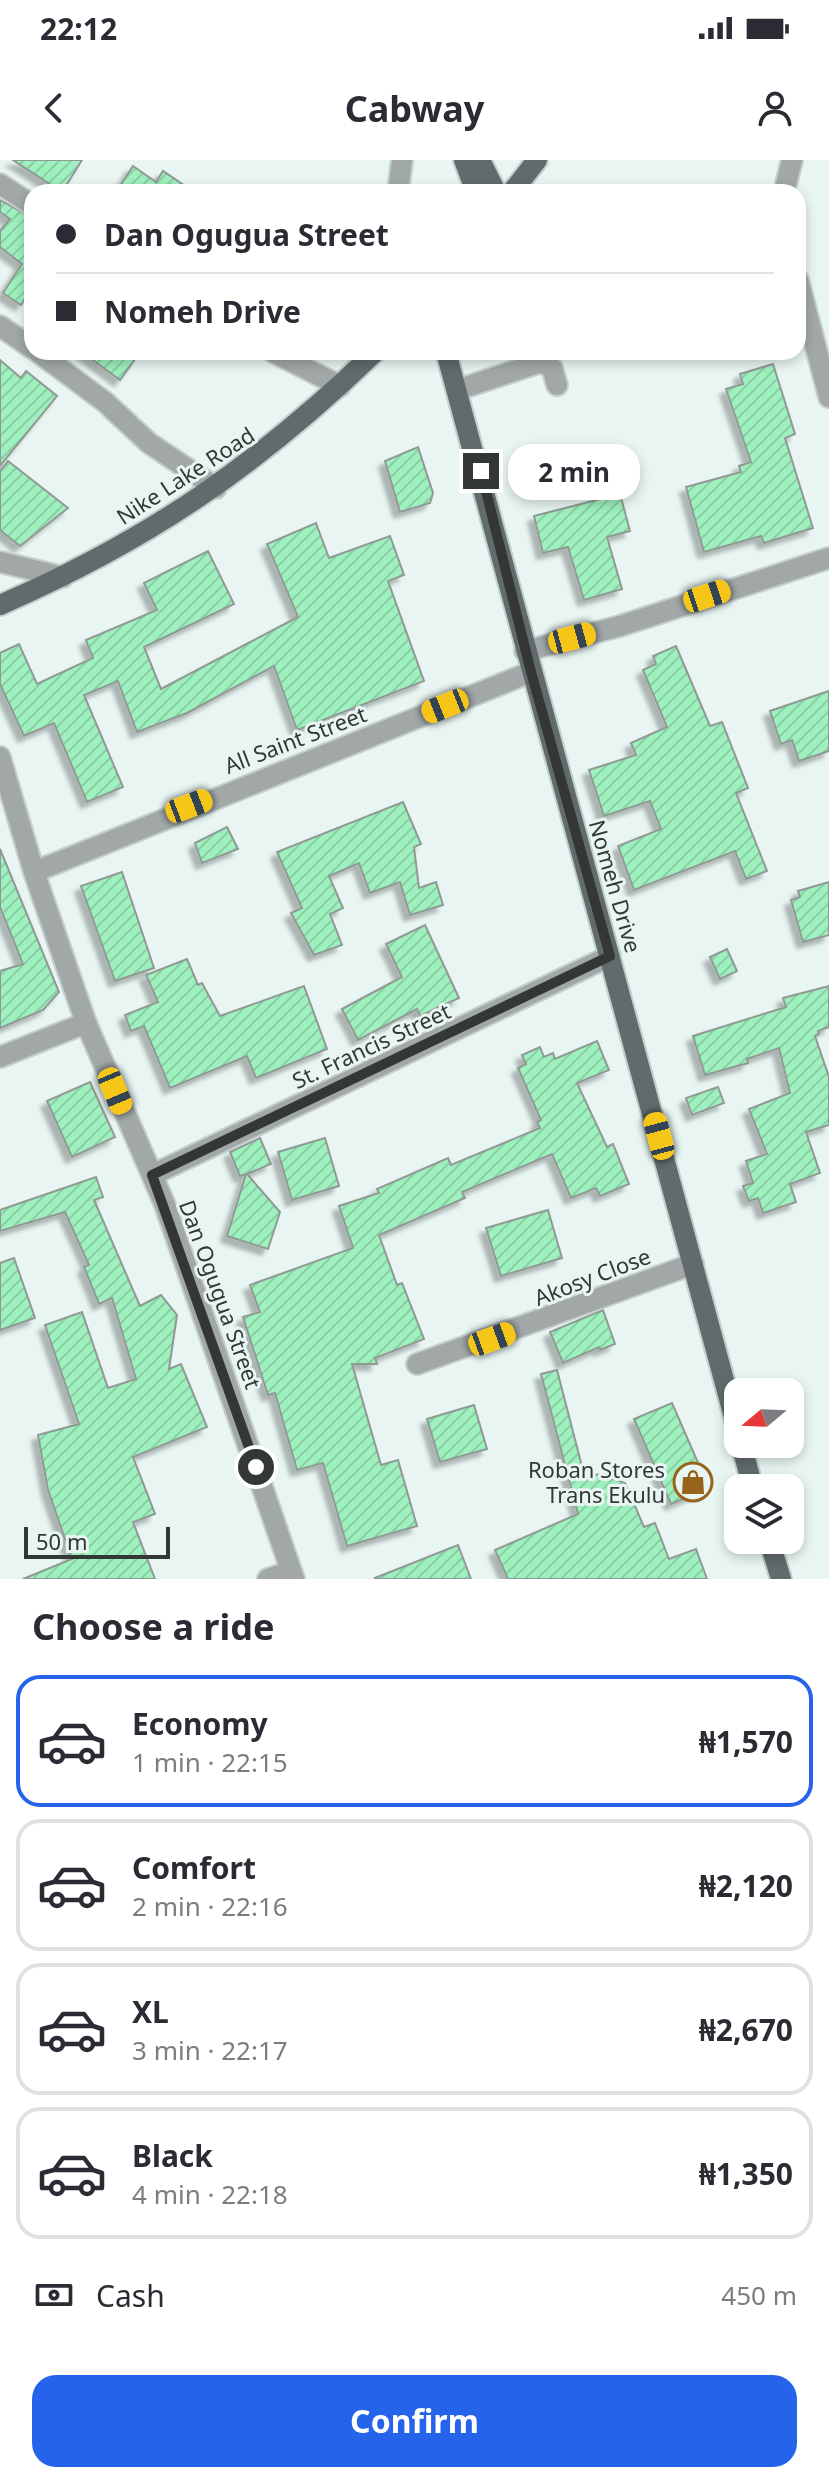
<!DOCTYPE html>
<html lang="en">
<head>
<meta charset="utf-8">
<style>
	:root { --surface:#fff; --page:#f2f2f3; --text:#2b2b33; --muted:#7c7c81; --line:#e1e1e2; --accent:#2563eb }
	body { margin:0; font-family:"Noto Sans",sans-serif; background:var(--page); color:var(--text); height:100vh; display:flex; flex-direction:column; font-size:30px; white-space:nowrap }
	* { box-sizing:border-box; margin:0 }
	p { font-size:26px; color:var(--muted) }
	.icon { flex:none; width:44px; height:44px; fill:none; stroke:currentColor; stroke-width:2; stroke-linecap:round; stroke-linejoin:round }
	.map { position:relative; height:1419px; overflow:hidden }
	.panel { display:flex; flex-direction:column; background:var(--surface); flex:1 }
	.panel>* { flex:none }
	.banner { position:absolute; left:24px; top:24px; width:782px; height:176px; border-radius:24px; box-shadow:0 4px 12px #0003; display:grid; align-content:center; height:176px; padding:0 32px; background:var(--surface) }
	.needle { width:52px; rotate:251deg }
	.tools { position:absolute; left:724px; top:1218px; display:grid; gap:16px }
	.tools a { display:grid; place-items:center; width:80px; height:80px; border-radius:16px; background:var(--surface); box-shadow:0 4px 12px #0003; font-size:40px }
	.scale { position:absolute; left:24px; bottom:20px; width:146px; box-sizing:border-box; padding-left:8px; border:4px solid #333837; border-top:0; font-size:22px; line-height:28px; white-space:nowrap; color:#333837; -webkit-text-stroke:6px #e8f5f2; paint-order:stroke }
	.end { position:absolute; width:36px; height:36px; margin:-18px; border:10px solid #333837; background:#fff; box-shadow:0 0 0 4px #fff }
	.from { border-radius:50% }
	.bubble { position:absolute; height:56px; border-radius:24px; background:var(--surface); box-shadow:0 4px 12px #0003; font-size:26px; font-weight:700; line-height:56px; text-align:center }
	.car { position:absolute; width:24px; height:48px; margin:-24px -12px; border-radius:10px; box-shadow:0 0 6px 2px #0007; background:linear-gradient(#f5c518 24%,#345 0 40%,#f5c518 0 76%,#345 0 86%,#f5c518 0) }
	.banner b { display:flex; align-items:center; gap:28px; height:76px; font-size:30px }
	.banner b+b { border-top:2px solid var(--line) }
	.banner i { width:20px; height:20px; background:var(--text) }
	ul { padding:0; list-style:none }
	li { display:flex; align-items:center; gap:24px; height:132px; margin:0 16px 12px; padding:0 16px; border:4px solid var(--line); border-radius:24px }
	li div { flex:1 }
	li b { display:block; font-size:30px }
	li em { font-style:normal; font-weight:700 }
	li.current { border-color:var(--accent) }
	li>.icon { width:72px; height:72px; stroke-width:1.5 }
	h2 { padding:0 32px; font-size:36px; line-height:96px }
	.pay { display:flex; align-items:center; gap:20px; height:88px; padding:0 32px; font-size:30px }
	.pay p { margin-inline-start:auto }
	.cta { display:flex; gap:16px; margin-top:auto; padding:16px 32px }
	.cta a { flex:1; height:92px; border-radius:24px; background:var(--accent); color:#fff; font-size:32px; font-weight:700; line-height:92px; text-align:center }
	.status { display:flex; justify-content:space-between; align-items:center; height:56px; padding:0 40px; background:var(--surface); direction:ltr }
	.status svg { height:22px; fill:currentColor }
	header { display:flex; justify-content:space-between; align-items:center; height:104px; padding:0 32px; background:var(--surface); font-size:36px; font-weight:700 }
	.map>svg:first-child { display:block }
	.building { fill:url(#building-hatch); stroke:#909a94; stroke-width:2; filter:url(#shadow) }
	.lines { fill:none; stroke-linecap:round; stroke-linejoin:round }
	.minor-casing { stroke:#c4cfcd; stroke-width:24 }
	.major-casing { stroke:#c4cfcd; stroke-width:24 }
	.minor { stroke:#a2a8a8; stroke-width:20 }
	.major { stroke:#616b6c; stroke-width:20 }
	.route { stroke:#333837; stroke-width:10 }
	.labels { text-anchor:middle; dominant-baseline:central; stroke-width:6; stroke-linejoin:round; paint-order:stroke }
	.street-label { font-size:22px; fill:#333837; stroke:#e8f5f2 }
	.poi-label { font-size:22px; fill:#333837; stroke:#e8f5f2; text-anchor:end }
</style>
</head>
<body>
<div class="status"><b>22:12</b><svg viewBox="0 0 49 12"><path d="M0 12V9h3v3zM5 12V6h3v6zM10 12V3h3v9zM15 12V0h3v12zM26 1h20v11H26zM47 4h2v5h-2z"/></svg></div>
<header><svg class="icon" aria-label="back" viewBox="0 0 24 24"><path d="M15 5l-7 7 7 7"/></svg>Cabway<svg class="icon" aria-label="person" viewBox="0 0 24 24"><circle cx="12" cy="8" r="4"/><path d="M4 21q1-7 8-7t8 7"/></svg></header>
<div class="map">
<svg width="829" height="1419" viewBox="0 0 829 1419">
	<defs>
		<pattern id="building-hatch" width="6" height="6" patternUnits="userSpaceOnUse" patternTransform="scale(2)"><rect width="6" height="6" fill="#9ff0bf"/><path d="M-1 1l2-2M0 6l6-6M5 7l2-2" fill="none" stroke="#89cfa5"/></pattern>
		<filter id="shadow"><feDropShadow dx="-6" dy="6" stdDeviation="2" flood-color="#0004"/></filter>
	</defs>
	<rect width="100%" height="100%" fill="#e8f5f2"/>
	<!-- building -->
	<g class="building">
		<polygon points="13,0 82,0 62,32"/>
		<polygon points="133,6 156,22 163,11 194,32 116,32"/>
		<polygon points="0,40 32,58 32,127 21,145 3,133 22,104 0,87 0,71 10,59 0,52"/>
		<polygon points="82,192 140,192 120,220"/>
		<polygon points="0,200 21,218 26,211 57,236 0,306"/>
		<polygon points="773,204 795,274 785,278 813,368 764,383 761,376 704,392 686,327 741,312 739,306 751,302 726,229 743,224 740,214"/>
		<polygon points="418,287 433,333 430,343 400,352 385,301"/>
		<polygon points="8,301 68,348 20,386 0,370 0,311"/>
		<polygon points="620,334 630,371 607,377 622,429 584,440 568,387 543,393 534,356"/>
		<polygon points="316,363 329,398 390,376 404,415 388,421 424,521 297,570 274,506 187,553 137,572 118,521 84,535 123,627 87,642 54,563 24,576 0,524 0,493 19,484 37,524 93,498 86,480 157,450 144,423 208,391 234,444 144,487 161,529 298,457 267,384"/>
		<polygon points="676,486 710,566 722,562 748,628 736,633 767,711 746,719 735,691 634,730 618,686 661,669 650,641 604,656 589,610 636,595 631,583 667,567 643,510 656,504 653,496"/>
		<polygon points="829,531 829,591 799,601 792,580 781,584 770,551"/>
		<polygon points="403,642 421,684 414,687 419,728 436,722 443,745 410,755 400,722 370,733 359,703 329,716 343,748 330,754 342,785 314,795 291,753 302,748 277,692"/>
		<polygon points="227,667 238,689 202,703 195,683"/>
		<polygon points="0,689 59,832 43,850 0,868 0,811 23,804 0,747"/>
		<polygon points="122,712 154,808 115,821 81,726"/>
		<polygon points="829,722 829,775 803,782 791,740 800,737 798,731"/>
		<polygon points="425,765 459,838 420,856 417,849 358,880 342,849 402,817 386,784"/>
		<polygon points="727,789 737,811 720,819 710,797"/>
		<polygon points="187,799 198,825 202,823 220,856 304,826 327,889 256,918 247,896 170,928 144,866 131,871 125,855 158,842 146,815"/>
		<polygon points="829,826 829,867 818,871 819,874 815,876 829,917 829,965 806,972 820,1013 790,1024 796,1042 763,1053 758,1038 749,1041 743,1026 753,1023 746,1001 767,994 749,949 790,933 779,888 747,899 748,903 705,915 693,876 786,847 783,838"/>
		<polygon points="597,881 609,910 577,923 607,987 613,984 629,1024 600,1036 596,1028 571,1038 552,994 462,1032 465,1038 379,1075 397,1125 402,1123 424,1179 375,1198 377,1204 352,1204 381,1305 398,1300 417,1366 347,1386 323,1303 297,1310 275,1233 268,1235 243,1157 260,1152 250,1125 353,1088 339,1046 379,1033 377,1029 448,998 451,1005 540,968 537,962 541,960 518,908 526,904 522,895 540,887 544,897 553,893 555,899"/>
		<polygon points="90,922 115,977 72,997 47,941"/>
		<polygon points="718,927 724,943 692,955 686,938"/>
		<polygon points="260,978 271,1004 247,1014 280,1052 268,1089 227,1076 246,1014 240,1016 230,992"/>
		<polygon points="325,978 339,1026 292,1040 278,992"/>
		<polygon points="96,1017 103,1037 94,1040 140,1146 161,1135 177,1155 169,1209 181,1204 207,1267 133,1297 155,1354 133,1362 155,1419 23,1419 72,1399 48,1330 38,1275 79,1264 45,1165 82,1152 108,1228 136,1219 112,1138 99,1144 84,1107 89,1105 65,1052 0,1071 0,1050"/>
		<polygon points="548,1050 562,1098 501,1116 486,1068"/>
		<polygon points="14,1098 35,1158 0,1170 0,1103"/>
		<polygon points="603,1150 615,1184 600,1190 599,1187 563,1203 550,1172"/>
		<polygon points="557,1210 585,1318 599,1314 625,1323 644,1367 655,1363 669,1399 696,1389 707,1419 508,1419 495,1390 578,1354 541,1214"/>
		<polygon points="672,1243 709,1328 671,1344 634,1259"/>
		<polygon points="474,1245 487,1289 440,1302 427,1259"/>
		<polygon points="458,1385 471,1419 375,1419 375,1418"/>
	</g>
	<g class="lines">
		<!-- minor casing -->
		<g class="minor-casing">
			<g id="minor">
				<polyline points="0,24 32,45"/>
				<polyline points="398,32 402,0"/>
				<polyline points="784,32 792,0"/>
				<polyline points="798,120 829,237"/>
				<polyline points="0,166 32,188"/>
				<polyline points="38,192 105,242 149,283 216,328"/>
				<polyline points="273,192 340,226"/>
				<polyline points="457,230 541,202 552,208 557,225"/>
				<polyline points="0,402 63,417"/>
				<polyline points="525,491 620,466 829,398"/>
				<polyline points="0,597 34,712 86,863 165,1045 294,1419"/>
				<polyline points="34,712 531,512"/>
				<polyline points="0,897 86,863"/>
				<polyline points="152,1015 610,796"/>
				<polyline points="417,1204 693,1104"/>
				<polyline points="268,1419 291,1411"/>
			</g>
		</g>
		<!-- major casing -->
		<g class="major-casing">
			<g id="major">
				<polyline points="464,0 476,32"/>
				<polyline points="480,0 496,32"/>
				<polyline points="512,32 537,0"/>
				<polyline points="446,192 738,1272"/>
				<path d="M0,445C149,380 258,305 375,192"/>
				<polyline points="741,1284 753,1328"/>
				<polyline points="769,1380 781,1419"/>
			</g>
		</g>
		<!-- minor -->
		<use href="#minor" class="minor"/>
		<!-- major -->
		<use href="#major" class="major"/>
	</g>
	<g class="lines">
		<!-- route -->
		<polyline class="route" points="256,1307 152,1015 610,796 531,512 481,311"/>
	</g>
	<!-- icons -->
	<defs>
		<g id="shop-ring" transform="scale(2)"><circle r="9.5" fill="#e8f5f2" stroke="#98631a" stroke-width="1.5"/><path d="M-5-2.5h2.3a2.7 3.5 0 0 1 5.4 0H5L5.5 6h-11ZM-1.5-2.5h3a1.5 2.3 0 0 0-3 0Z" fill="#98631a"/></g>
	</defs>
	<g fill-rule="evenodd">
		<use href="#shop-ring" x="693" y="1322"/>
	</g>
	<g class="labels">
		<!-- street labels -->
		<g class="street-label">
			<text transform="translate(185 315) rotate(-33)">Nike Lake Road</text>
			<text transform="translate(295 579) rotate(-21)">All Saint Street</text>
			<text transform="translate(616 726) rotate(74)">Nomeh Drive</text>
			<text transform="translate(371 885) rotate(-25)">St. Francis Street</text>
			<text transform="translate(592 1116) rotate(-21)">Akosy Close</text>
			<text transform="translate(221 1134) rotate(70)">Dan Ogugua Street</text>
		</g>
		<!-- poi labels -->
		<g class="poi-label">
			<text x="665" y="1309">Roban Stores<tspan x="665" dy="25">Trans Ekulu</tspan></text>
		</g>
	</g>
</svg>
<div class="tools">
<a><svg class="needle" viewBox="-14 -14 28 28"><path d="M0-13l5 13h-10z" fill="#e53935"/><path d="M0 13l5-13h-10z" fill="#7c7c81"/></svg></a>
<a><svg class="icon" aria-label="layers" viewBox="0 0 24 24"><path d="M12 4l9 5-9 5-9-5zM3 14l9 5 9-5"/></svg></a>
</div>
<div class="scale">50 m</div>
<i class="end from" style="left:256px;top:1307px"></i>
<i class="end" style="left:481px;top:311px"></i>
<div class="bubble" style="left:508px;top:284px;width:132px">2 min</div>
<i class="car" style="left:707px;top:436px;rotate:72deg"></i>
<i class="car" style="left:572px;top:478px;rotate:75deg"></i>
<i class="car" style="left:445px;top:546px;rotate:248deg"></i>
<i class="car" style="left:189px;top:646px;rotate:69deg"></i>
<i class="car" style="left:115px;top:931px;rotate:157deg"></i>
<i class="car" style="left:659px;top:976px;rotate:345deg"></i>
<i class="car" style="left:492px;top:1179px;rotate:70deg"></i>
<div class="banner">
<b><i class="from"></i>Dan Ogugua Street</b>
<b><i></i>Nomeh Drive</b>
</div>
</div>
<section class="panel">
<h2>Choose a ride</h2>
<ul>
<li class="current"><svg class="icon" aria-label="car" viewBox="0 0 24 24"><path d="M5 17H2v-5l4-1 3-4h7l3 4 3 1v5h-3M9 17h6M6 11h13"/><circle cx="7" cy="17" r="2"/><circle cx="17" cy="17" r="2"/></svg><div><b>Economy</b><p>1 min · 22:15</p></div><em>₦1,570</em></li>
<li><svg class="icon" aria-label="car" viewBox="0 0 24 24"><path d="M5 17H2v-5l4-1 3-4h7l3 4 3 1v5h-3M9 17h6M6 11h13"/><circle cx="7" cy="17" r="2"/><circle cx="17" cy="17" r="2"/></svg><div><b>Comfort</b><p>2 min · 22:16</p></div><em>₦2,120</em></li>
<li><svg class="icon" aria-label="car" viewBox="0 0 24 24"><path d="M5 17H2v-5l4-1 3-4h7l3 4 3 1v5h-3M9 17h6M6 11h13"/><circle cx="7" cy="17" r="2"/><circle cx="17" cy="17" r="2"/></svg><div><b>XL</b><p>3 min · 22:17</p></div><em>₦2,670</em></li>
<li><svg class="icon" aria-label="car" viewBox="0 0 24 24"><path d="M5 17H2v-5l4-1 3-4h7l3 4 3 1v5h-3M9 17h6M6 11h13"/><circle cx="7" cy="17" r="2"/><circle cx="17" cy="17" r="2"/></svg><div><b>Black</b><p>4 min · 22:18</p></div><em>₦1,350</em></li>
</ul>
<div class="pay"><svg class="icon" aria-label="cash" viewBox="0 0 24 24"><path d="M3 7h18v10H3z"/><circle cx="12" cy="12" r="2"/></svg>Cash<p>450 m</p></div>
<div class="cta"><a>Confirm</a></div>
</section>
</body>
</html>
